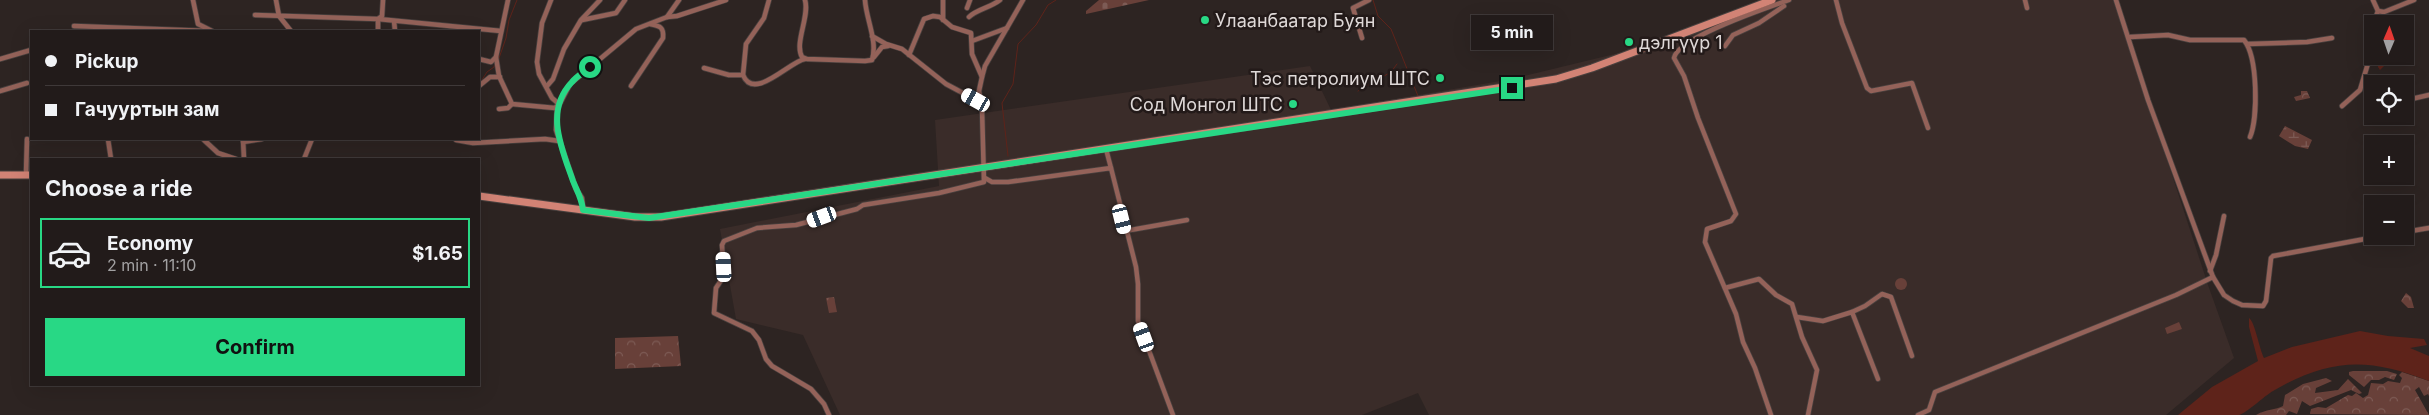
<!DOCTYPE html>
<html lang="en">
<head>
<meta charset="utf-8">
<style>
	:root { --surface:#221b1a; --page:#2e2827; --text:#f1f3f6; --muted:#a2a1a2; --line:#3f3939; --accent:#28d885 }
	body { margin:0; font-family:Inter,sans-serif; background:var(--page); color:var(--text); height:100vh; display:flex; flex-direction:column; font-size:19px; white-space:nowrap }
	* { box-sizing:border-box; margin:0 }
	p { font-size:16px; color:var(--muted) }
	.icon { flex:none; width:28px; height:28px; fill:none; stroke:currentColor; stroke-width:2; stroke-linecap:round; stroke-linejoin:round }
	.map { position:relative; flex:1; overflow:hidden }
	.side { position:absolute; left:30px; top:158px; width:450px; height:228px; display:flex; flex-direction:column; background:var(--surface); border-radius:0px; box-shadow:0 5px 20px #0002,0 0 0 1px var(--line) }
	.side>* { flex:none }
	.guide { position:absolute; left:30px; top:30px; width:450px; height:110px; border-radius:0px; box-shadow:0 5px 20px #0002,0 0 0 1px var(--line); display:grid; align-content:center; height:110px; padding:0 15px; background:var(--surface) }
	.needle { width:32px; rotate:2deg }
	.buttons { position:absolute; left:2364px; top:15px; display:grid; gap:10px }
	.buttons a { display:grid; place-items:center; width:50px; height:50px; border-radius:0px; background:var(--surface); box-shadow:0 5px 20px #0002,0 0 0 1px var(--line); font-size:25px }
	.end { position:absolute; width:22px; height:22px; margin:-11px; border:6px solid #28d885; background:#111; box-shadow:0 0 0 2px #111 }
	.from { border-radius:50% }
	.bubble { position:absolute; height:35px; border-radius:0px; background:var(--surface); box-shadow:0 5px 20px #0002,0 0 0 1px var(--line); font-size:16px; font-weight:700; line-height:35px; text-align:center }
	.car { position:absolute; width:15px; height:30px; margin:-15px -8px; border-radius:6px; box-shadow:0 0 4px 1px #0007; background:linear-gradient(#fff 24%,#345 0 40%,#fff 0 76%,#345 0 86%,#fff 0) }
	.guide b { display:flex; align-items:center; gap:18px; height:48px; font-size:19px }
	.guide b+b { border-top:1px solid var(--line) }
	.guide i { width:12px; height:12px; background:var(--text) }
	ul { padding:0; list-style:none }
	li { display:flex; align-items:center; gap:15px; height:70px; margin:0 10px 8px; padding:0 5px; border:2px solid transparent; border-radius:0px }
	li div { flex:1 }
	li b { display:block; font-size:19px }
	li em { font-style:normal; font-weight:700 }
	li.selected { border-color:var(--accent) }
	li>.icon { width:45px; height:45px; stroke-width:1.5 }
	h2 { padding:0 15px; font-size:22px; line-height:60px }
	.primary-button { display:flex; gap:10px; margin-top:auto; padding:10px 15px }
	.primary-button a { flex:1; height:58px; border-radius:0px; background:var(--accent); color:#111; font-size:20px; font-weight:700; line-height:58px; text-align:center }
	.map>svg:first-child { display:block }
	.built { fill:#3a2c29 }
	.forest { fill:url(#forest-crowns) }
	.wetland { fill:url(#wetland-marsh) }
	.cemetery { fill:url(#cemetery-stones) }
	.pitch { fill:#684039 }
	.water { fill:#5e231a }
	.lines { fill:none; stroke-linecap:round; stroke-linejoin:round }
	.stream { stroke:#5e231a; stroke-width:1 }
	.street-casing { stroke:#49413f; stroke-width:6 }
	.secondary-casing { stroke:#49413f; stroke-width:9 }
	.street { stroke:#946259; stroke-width:4.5 }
	.secondary { stroke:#d28375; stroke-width:7 }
	.route { stroke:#28d885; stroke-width:6 }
	.poi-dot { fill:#28d885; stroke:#231a19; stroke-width:2 }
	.labels { text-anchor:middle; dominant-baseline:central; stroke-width:5; stroke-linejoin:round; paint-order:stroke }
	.poi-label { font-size:18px; fill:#dfd9d8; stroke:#231a19; text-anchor:start }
</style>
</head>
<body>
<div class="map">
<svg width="2429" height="415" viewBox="0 0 2429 415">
	<defs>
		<pattern id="forest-crowns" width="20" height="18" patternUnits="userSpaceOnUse" patternTransform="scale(1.25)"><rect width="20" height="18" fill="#684039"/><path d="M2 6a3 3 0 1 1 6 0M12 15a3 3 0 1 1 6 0" fill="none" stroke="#7d5b55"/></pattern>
		<pattern id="wetland-marsh" width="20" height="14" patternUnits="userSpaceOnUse" patternTransform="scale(1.25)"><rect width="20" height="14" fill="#684039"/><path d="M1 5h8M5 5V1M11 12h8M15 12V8" fill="none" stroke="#7d5b55"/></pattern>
		<pattern id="cemetery-stones" width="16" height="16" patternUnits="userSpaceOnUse" patternTransform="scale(1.25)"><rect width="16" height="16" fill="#684039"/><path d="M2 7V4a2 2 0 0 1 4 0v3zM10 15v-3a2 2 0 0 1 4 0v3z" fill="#7d5b55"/></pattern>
	</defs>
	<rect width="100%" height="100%" fill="#2d2422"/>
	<!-- built -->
	<polygon class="built" points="1769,0 2115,0 2208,285 2234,358 2166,415 1429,415 1418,393 1362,415 840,415 803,335 736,319 720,229 939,186 935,120 1310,66 1331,110 1512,79 1623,52"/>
	<!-- forest -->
	<g class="forest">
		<polygon points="2301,91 2307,91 2310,98 2296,101 2294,97 2301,95"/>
		<polygon points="2406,293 2411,297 2414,308 2408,308 2401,301"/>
		<polygon points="834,297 837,312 829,313 826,298"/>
		<polygon points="678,336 681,366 615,369 615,338"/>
		<polygon points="2353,371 2387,371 2397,374 2394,380 2385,377 2379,380 2371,380 2364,387 2349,375 2349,372"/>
		<polygon points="2402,372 2429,381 2429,396 2428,394 2424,396 2419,387 2415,390 2429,415 2310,414 2311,409 2318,407 2326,408 2348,395 2352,396 2356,393 2363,398 2368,395 2371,383 2383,384 2388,381 2400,383 2402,378 2399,375"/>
		<path d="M2326,378L2332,381L2316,388L2315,393L2338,390L2348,379L2362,393L2359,394L2351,390L2310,406L2302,401L2297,414L2289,411L2286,415H2256C2266,409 2276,410 2283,406L2285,395L2303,384Z"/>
	</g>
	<!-- wetland -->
	<polygon class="wetland" points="2285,126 2312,140 2308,149 2295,146 2279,136"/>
	<!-- cemetery -->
	<polygon class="cemetery" points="1099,0 1149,0 1086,14 1086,11"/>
	<!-- pitch -->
	<g class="pitch">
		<circle cx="1901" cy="284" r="6"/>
		<polygon points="2179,322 2182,329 2167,334 2165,328"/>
	</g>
	<!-- water -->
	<g class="water">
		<polygon points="2379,56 2389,56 2386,64 2380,70 2378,67"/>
		<path d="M2249,318C2255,322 2259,348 2264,358L2292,347L2360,331L2388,336L2424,339L2427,345L2410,348L2429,356V381C2368,357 2330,358 2273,391C2264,396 2247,413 2239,415C2220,415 2197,415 2178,415L2212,387L2258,361L2249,327Z"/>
	</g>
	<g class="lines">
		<!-- stream -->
		<g class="stream">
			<polyline points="1373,0 1378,16 1391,29 1418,96"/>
			<polyline points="498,61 506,38 509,20 517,0"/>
			<polyline points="480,83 487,72 494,67 495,63"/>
			<polyline points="1358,91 1391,72 1397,64"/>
			<polyline points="1008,156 1002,103 1013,84 1018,44 1036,25 1048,5 1056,0"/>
		</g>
		<!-- street casing -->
		<g class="street-casing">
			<g id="street">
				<polyline points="193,0 198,24 212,31"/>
				<polyline points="276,0 279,16 291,31"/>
				<polyline points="551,0 542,23 537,62 539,74 552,98 559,104"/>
				<path d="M805,0C810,16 794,43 802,57L807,59L865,61L872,60C878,41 866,19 865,0"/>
				<polyline points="1836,0 1842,23 1867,88 1871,91 1912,83 1928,128"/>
				<polyline points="2025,0 2027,8"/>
				<polyline points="2116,0 2148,100 2213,277 2224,295 2233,301 2242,305 2263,306 2266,301 2271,258 2273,256 2381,236"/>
				<polyline points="967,8 970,0"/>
				<polyline points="2378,11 2384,12 2414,0"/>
				<polyline points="255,15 378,19 501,31"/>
				<polyline points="667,17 679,0"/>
				<path d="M969,17C977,9 990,8 1000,0"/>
				<polyline points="582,20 616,13 625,0"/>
				<polyline points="943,20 943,0"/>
				<polyline points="394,21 395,31"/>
				<polyline points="2373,24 2378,11 2373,0"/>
				<polyline points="2372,25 2372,40"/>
				<polyline points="74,26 209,31"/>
				<polyline points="378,31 378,19 382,16 383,0"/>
				<polyline points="872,36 886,44 902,49 946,84 976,100 981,106"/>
				<path d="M2130,37L2168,35L2190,40H2244C2258,57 2258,118 2250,137"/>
				<polyline points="1362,38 1353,8 1369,0"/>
				<polyline points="972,41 1007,28"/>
				<polyline points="2247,44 2307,42 2332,38"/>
				<polyline points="1725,46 1733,35 1759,23 1784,6"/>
				<polyline points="496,57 499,76 512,104 555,108 558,105"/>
				<polyline points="874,57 882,47 888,46"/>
				<polyline points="0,59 31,50"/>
				<polyline points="479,59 491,62 496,57 508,0"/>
				<polyline points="704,68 729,75 743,75 746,44 764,18 769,0"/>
				<path d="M743,75C754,102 790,61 805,59"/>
				<polyline points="982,77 985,66 1023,0"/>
				<polyline points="479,86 490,77 500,77"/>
				<polyline points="547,86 553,79 564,49 581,20 600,0"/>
				<path d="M631,86L663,38C664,27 660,26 650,24"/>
				<polyline points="0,91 27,83"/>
				<polyline points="2407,100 2429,95"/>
				<polyline points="2342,106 2360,90 2372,50"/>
				<polyline points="499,109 508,108 512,104"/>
				<polyline points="108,139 111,159"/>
				<polyline points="243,139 244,159"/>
				<polyline points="204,140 218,153 236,159"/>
				<polyline points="456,140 473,143 545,139 559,141"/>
				<polyline points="243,142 262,139"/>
				<polyline points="1106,149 1111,168"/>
				<polyline points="304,159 312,139"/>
				<polyline points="26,175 27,139"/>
				<polyline points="985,178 992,182 1008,182 1111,168 1136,267 1138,284 1138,321 1173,415"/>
				<polyline points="583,210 582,198 576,189 556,130 557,109 570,84 636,29 667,17 677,16 726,0"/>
				<polyline points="1125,231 1187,220"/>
				<polyline points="2405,232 2429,228"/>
				<polyline points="2210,271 2216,255 2224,216"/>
				<polyline points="1725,288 1759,279 1776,295 1792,304 1802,337 1817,370 1808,415"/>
				<polyline points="1852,312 1865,306 1882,294 1891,297 1912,356"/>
				<polyline points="1797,317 1823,321 1852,312 1878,379"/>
				<polyline points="829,415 824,404 811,389 772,366 766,359 759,340 752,331 714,313 716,288 724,276 722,245 724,241 757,228 796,225 857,209 863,205 939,193 984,182 982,108 979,91 982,77 972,54 971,33 952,27 940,17 933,16 924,19 909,55"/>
				<path d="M1771,415L1755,368L1743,342L1736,314L1705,242L1707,229L1731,221L1736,214L1698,118L1684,76L1674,58C1678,37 1767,8 1789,0"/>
				<polyline points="1918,415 1929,410 1935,392 2176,295 2213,277"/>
			</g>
		</g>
		<!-- secondary casing -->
		<g class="secondary-casing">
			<g id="secondary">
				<polyline points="0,175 31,175"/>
				<polyline points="479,196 635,217 661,217 1556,79 1592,68 1772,0"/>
			</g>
		</g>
		<!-- street -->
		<use href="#street" class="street"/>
		<!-- secondary -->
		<use href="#secondary" class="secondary"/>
	</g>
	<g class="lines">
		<!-- route -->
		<path class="route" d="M590,67C584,72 577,76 572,82C544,111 562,149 573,181C577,191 582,199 583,210L649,218L1512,88"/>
	</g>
	<!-- markers -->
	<g class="poi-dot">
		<circle cx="1205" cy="20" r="5"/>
		<circle cx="1629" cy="42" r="5"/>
		<circle cx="1440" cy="78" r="5"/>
		<circle cx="1293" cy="104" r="5"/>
	</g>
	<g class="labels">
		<!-- poi labels -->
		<g class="poi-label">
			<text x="1215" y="20">Улаанбаатар Буян</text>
			<text x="1639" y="42">дэлгүүр 1</text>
			<text x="1430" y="78" text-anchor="end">Тэс петролиум ШТС</text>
			<text x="1283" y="104" text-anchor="end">Сод Монгол ШТС</text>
		</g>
	</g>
</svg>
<div class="buttons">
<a><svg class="needle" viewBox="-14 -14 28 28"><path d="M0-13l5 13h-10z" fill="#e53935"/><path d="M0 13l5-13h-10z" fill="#a2a1a2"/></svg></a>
<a><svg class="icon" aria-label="locate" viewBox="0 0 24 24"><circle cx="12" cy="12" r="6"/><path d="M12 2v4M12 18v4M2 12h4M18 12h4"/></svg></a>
<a>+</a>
<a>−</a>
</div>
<i class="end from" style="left:590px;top:67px"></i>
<i class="end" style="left:1512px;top:88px"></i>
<div class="bubble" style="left:1471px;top:15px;width:82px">5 min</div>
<i class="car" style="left:976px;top:100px;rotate:299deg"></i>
<i class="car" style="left:822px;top:217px;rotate:250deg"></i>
<i class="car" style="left:1122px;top:219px;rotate:166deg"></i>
<i class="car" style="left:724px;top:267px;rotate:357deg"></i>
<i class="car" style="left:1144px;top:337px;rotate:340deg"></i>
<div class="guide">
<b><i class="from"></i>Pickup</b>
<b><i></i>Гачууртын зам</b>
</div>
<section class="side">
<h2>Choose a ride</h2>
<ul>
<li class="selected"><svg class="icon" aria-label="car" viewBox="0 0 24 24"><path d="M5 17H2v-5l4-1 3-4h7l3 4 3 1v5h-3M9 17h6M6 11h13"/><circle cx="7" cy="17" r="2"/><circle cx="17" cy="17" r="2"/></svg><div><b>Economy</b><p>2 min · 11:10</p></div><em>$1.65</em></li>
</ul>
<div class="primary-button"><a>Confirm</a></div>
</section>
</div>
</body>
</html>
